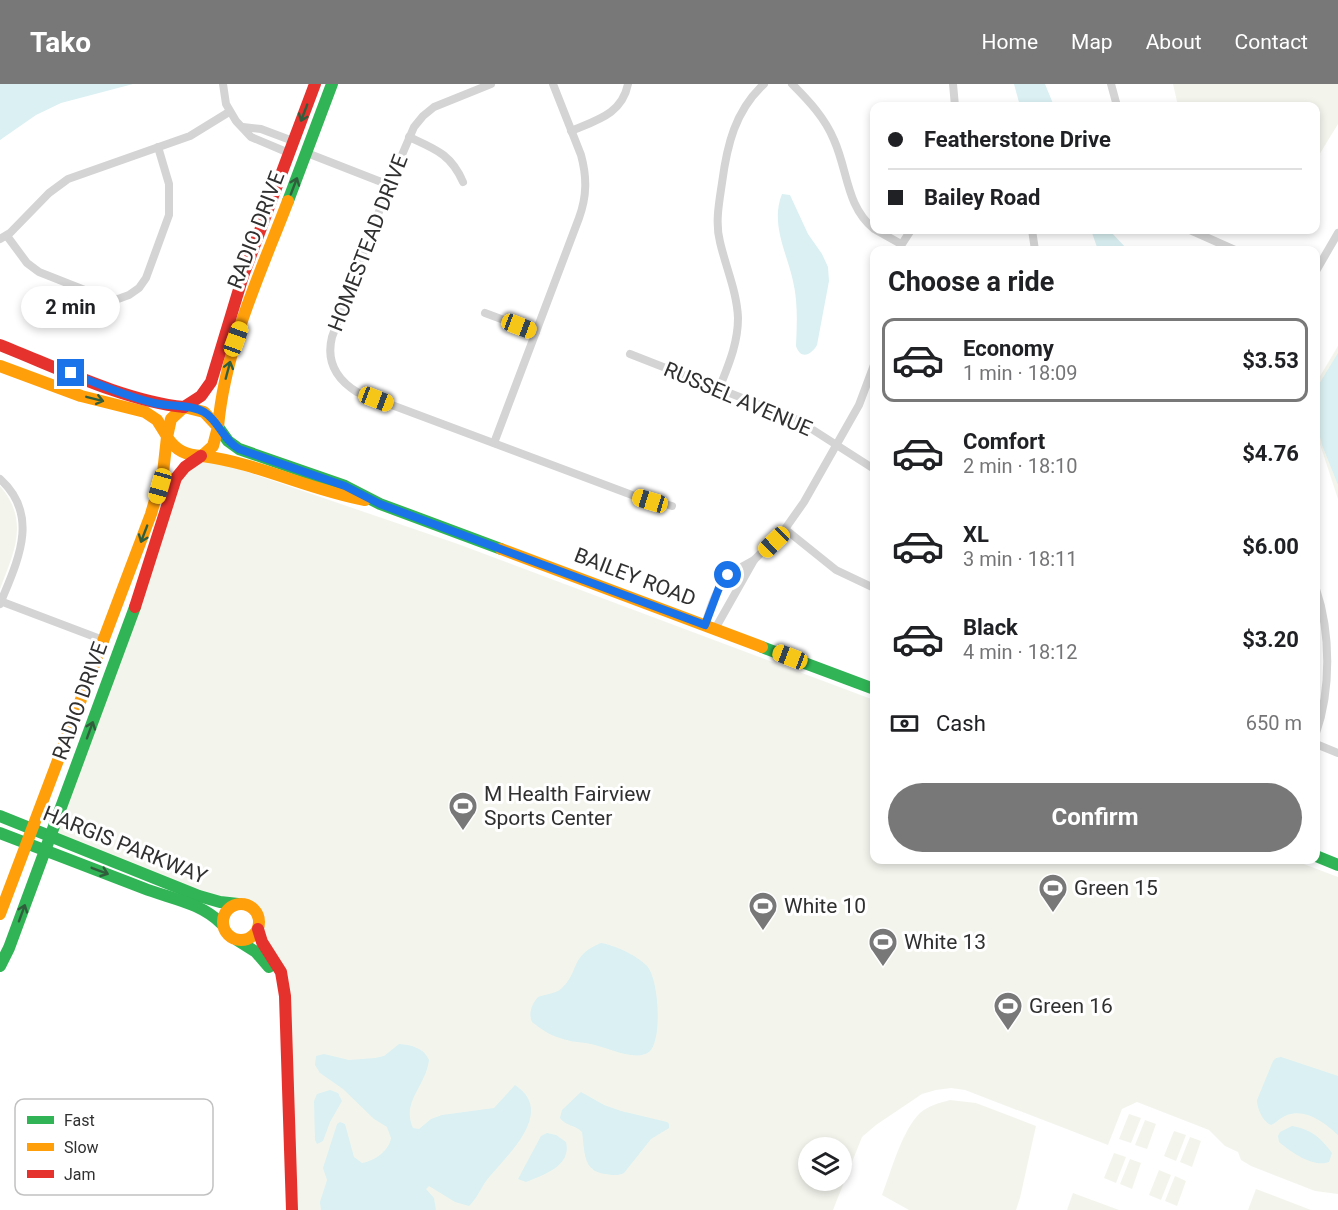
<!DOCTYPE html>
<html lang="en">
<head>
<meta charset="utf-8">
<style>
	:root { --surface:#fff; --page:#f2f2f2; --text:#202124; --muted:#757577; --line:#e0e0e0; --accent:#787878 }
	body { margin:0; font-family:Roboto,sans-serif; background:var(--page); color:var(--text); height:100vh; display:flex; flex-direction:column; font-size:22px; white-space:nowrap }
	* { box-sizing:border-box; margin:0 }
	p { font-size:20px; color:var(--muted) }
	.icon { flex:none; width:33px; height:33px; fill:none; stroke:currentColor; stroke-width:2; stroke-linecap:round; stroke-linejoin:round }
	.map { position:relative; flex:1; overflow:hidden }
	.drawer { position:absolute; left:870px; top:162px; width:450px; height:618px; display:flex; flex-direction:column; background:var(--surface); border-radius:12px; box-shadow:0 3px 9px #0003 }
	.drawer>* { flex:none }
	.hud { position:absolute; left:870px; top:18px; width:450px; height:132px; border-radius:12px; box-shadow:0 3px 9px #0003; display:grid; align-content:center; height:132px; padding:0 18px; background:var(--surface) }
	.buttons { position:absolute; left:798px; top:1053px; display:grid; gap:12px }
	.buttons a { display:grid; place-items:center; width:54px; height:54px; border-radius:50%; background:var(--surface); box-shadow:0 3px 9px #0003; font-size:30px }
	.end { position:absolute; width:27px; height:27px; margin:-14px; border:8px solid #1a73e8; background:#fff; box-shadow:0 0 0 3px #fff }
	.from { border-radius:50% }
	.bubble { position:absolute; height:42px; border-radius:21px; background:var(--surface); box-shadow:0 3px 9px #0003; font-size:20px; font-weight:700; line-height:42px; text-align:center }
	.car { position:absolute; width:18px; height:36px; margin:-18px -9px; border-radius:8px; box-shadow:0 0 4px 2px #0007; background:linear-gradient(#f5c518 24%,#345 0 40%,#f5c518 0 76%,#345 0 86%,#f5c518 0) }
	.hud b { display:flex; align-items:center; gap:21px; height:57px; font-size:22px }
	.hud b+b { border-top:2px solid var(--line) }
	.hud i { width:15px; height:15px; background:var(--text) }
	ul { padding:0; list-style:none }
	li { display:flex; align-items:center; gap:18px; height:84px; margin:0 12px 9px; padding:0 6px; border:3px solid transparent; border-radius:12px }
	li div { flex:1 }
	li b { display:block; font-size:22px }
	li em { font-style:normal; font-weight:700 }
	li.on { border-color:var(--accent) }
	li>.icon { width:54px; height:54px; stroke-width:1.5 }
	h2 { padding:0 18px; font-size:27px; line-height:72px }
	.pay { display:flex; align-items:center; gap:15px; height:66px; padding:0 18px; font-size:22px }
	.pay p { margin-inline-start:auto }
	.cta { display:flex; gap:12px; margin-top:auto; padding:12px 18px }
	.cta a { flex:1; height:69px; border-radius:36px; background:var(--accent); color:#fff; font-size:24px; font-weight:700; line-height:69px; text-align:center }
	header { display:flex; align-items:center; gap:36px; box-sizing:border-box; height:84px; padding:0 30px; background:var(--accent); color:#fff }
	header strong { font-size:28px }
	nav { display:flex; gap:33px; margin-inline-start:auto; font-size:21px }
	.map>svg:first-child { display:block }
	.green { fill:#f3f5ed; fill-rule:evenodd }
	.water { fill:#daf0f2 }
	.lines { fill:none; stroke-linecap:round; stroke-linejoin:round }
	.street { stroke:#d4d4d4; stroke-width:8 }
	.fast { stroke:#30b455; stroke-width:12 }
	.slow { stroke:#ff9f0a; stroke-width:12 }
	.jam { stroke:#e5322d; stroke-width:12 }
	.oneway { stroke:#305e3d }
	.route { stroke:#1a73e8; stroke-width:8 }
	.labels { text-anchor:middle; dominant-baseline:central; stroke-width:6; stroke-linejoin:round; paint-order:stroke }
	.street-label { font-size:21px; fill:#303030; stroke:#fff }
	.poi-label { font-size:21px; fill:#303030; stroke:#fff; text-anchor:start }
	.key { fill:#fff; stroke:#c1c1c1; stroke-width:1.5 }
	.key-label { font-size:16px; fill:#303030 }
</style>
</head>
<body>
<header>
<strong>Tako</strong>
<nav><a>Home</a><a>Map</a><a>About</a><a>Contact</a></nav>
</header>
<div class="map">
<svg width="1338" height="1126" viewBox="0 0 1338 1126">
	<rect width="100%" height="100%" fill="#fff"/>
	<!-- green -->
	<g class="green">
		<polygon points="1173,0 1338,0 1338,40 1316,76 1316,22 1178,22"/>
		<polygon points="1338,262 1338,415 1316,348 1316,299"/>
		<path d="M212,378L221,379L458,460L874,616V776H1293L1338,793V1110L1315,1107L1251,1082L1241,1076L1238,1068L1225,1062L1209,1046L1137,1018L1122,1025L1108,1061L965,1006L951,1004L936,1006L922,1010L876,1041L862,1053L833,1126H292L286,921L254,826L247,821L229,820L51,753L174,400L189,380ZM808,1064H842V1096H808Z"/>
		<path d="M0,402C30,437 14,468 0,505Z"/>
		<path d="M950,1016L976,1019L1036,1042L1020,1114L1016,1126H909L882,1111C891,1088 902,1046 920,1029C928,1022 939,1019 950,1016Z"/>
		<polygon points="1129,1030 1141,1034 1131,1059 1119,1055"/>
		<polygon points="1145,1036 1156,1040 1147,1065 1135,1061"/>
		<polygon points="1174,1047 1186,1051 1176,1077 1164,1072"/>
		<polygon points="1190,1053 1201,1057 1192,1083 1180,1078"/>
		<polygon points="1114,1069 1126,1073 1116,1099 1104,1094"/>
		<polygon points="1130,1075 1141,1079 1132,1105 1120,1100"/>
		<polygon points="1159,1086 1171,1091 1161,1116 1149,1111"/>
		<polygon points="1175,1092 1186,1097 1177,1122 1165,1117"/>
		<polygon points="1256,1105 1311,1126 1248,1126"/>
		<polygon points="1073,1109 1119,1126 1067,1126"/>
	</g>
	<!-- water -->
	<g class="water">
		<polygon points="0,0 133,0 61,19 36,31 0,56"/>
		<polygon points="1014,0 1045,0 1054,22 1020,22"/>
		<path d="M782,110L790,111L808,150L822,170L828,183L829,197L817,261C812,270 801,277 796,262C797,241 798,218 793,197C787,169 770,140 782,110Z"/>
		<polygon points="1091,146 1109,146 1128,166 1098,166"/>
		<polygon points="1338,269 1338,401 1322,361 1316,337 1316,305"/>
		<path d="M601,859C614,861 636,871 646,881C659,892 663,957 649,968C636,978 606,963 591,960C581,958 570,958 560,954C549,951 541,945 532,938C528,929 532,920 538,913C546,910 554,910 561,905C580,888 569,872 601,859Z"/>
		<path d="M399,960C412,961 424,964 429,976C426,1002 401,1018 413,1044L419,1045L431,1035L442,1031L494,1024L515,1001C555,1027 510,1068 491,1091C482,1100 478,1114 469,1122L455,1118L429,1102L426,1105L434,1114L436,1126H321L320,1118L327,1096L323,1084L337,1040L340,1038L345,1040L354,1073L362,1079C374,1077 389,1067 391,1054L387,1043L374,1035L343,1005L320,989L315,981L316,972L324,970L349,976L375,974L384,972Z"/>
		<path d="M1281,973L1338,992V1051C1325,1039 1306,1024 1287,1031C1281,1033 1276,1039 1271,1041C1263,1038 1257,1025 1257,1016L1273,977L1276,974Z"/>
		<polygon points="330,1006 338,1009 342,1017 330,1038 323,1057 317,1060 315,1056 314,1017 317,1010"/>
		<path d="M581,1008L604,1021L621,1027L667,1038L669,1040V1044L651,1055L624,1089C618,1092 612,1091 605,1090C582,1087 585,1067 582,1048C576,1041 565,1042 560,1034L562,1026Z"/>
		<path d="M1292,1042C1311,1045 1321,1054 1332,1069L1329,1078C1313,1084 1291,1068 1279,1058L1278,1052L1280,1048Z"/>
		<path d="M547,1049L556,1051L566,1058C572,1082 543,1091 526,1098L518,1095L541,1052Z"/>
	</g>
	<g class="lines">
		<!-- street -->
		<g class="street">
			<polyline points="223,0 226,20 236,37 251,53 289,69"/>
			<path d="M491,0L434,23L423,32L414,43L389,101L332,253C326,277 336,295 357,308L632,411L672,422"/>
			<path d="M792,0C809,17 825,34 834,56C848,87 846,122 874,145"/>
			<polyline points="953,0 955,22"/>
			<polyline points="1111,0 1117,22"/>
			<polyline points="243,43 261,45 293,57"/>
			<path d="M571,47C597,36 622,30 628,0"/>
			<path d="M409,53C435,65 451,70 463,98"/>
			<polyline points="307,69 389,101"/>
			<polyline points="876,146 901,160"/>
			<polyline points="1032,146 1035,166"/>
			<polyline points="1190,146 1235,166"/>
			<polyline points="7,152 27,179 39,188 105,214 118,215 129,211 139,204 146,194 169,131 169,100 158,63"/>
			<polyline points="0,155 10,149 49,109 68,95 190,52 229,28"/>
			<polyline points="898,166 911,146"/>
			<polyline points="1316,187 1338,149"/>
			<polyline points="485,229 536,248"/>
			<polyline points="630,270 796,335 874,385"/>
			<path d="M719,305C728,282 738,260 738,234C737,208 726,184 720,158C715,139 719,119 722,99C727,61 735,27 764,0"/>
			<path d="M494,359L579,134C587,112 587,93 581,71L553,0"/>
			<path d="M0,395C41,432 17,478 0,520"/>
			<polyline points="785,445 836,486 874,504"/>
			<path d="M1316,505C1331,549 1331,606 1316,649"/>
			<polyline points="0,517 103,556"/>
			<path d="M705,541C716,506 720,493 754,476"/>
			<polyline points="715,545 754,476 785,445 804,418 859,321 874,281"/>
			<polyline points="1316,660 1338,669"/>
		</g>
		<!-- fast -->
		<g class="fast">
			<polyline points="288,117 332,0"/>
			<polyline points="218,343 228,357 239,365 345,402 380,420 501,465"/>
			<polyline points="762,563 874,605"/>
			<polyline points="0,732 199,812 220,818 238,820"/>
			<path d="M0,749C48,767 95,786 143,804C171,815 200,818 222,840"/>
			<polyline points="1316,772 1338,781"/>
			<polyline points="237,856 256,868 269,883"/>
			<polyline points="0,882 9,864 135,523"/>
		</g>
		<!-- slow -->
		<g class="slow">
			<polyline points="0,282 81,312 145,328 157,336 167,352"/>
			<path d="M184,323L204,328L218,343L213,362L202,372C186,371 176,367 167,353L171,335Z"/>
			<path d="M218,343C225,264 260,190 288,117"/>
			<path d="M202,372C258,379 309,406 365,416"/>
			<polyline points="501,465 762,563"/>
			<circle cx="241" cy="838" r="18"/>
			<polyline points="0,830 151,430 163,389 167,353"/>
		</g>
		<!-- jam -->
		<g class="jam">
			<path d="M0,261C56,283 124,317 184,323"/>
			<polyline points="184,323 201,312 211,298 243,192 315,0"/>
			<polyline points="135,523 176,394 185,383 201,372"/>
			<polyline points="258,845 262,858 281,888 285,912 292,1126"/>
		</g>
	</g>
	<!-- one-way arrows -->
	<defs><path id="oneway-shaft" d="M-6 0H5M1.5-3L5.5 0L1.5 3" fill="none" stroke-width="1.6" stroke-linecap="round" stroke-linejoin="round" transform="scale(1.5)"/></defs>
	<g class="oneway">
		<use href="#oneway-shaft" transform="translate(304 29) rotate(111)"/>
		<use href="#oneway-shaft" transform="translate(294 102) rotate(-69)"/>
		<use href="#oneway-shaft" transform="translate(228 286) rotate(-75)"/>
		<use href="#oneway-shaft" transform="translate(95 315) rotate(14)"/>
		<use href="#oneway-shaft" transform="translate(144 450) rotate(111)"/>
		<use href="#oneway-shaft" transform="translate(90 646) rotate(-70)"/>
		<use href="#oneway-shaft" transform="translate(100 787) rotate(21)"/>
		<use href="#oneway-shaft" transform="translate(22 829) rotate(-70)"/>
	</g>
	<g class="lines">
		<!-- route -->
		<path class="route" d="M71,289C98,300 125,312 154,319C170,323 190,320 204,328C219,337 223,356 239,365L345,402L380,420L705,541L720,501L728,491"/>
	</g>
	<!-- icons -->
	<defs>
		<g id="stadium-pin" transform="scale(1.5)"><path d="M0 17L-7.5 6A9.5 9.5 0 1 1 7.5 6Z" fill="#787878" stroke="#fff"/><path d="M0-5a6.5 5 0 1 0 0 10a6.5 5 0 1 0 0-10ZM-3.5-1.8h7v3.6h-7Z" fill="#fff"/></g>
	</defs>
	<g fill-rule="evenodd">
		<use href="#stadium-pin" x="463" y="722"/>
		<use href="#stadium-pin" x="1053" y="804"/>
		<use href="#stadium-pin" x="763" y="822"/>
		<use href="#stadium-pin" x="883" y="858"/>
		<use href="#stadium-pin" x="1008" y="922"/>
	</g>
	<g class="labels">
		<!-- street labels -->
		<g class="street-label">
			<text transform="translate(256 146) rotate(-69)">RADIO DRIVE</text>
			<text transform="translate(368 159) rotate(-69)">HOMESTEAD DRIVE</text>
			<text transform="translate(738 315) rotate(23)">RUSSEL AVENUE</text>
			<text transform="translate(635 493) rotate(21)">BAILEY ROAD</text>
			<text transform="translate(80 617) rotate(-70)">RADIO DRIVE</text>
			<text transform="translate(125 761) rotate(22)">HARGIS PARKWAY</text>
		</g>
		<!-- poi labels -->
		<g class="poi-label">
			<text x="484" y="710">M Health Fairview<tspan x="484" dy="24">Sports Center</tspan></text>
			<text x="1074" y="804">Green 15</text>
			<text x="784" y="822">White 10</text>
			<text x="904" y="858">White 13</text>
			<text x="1029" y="922">Green 16</text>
		</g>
	</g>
	<!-- legend -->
	<rect x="15" y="1015" width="198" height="96" rx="9" class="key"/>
	<rect x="27" y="1032" width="27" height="8" fill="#30b455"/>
	<rect x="27" y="1059" width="27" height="8" fill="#ff9f0a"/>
	<rect x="27" y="1086" width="27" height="8" fill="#e5322d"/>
	<g class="key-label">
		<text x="64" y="1042">Fast</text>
		<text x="64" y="1069">Slow</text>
		<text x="64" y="1096">Jam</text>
	</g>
</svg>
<div class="buttons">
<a><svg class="icon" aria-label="layers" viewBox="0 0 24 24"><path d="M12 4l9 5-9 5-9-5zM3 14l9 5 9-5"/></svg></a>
</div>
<i class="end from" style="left:728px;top:491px"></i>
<i class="end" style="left:71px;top:289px"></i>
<div class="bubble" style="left:21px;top:202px;width:99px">2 min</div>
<i class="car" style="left:519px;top:242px;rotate:111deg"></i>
<i class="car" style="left:236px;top:255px;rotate:20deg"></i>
<i class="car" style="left:376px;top:315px;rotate:111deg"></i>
<i class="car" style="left:160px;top:402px;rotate:196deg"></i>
<i class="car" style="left:650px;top:417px;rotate:287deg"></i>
<i class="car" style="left:774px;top:458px;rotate:226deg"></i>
<i class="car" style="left:790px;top:573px;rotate:291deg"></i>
<div class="hud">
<b><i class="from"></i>Featherstone Drive</b>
<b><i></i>Bailey Road</b>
</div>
<section class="drawer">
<h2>Choose a ride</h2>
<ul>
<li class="on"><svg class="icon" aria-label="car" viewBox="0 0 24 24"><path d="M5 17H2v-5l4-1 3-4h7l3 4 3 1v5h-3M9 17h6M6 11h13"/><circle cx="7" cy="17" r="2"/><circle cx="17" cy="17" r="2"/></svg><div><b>Economy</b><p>1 min · 18:09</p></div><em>$3.53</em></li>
<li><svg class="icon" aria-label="car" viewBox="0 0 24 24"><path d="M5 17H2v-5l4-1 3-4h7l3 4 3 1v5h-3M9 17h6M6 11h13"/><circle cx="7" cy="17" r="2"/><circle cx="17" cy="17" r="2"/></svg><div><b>Comfort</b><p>2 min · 18:10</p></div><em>$4.76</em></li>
<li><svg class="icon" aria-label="car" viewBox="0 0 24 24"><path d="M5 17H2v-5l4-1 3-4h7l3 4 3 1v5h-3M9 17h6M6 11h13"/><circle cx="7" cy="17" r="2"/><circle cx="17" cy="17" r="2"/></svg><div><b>XL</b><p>3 min · 18:11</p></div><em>$6.00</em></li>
<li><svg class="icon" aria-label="car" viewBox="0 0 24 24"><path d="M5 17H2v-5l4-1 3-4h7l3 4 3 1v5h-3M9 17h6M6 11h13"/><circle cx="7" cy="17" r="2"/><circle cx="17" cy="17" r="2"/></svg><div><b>Black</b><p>4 min · 18:12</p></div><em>$3.20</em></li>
</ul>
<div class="pay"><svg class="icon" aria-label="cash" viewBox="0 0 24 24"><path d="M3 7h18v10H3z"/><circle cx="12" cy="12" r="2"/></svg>Cash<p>650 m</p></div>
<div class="cta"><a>Confirm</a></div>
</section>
</div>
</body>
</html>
